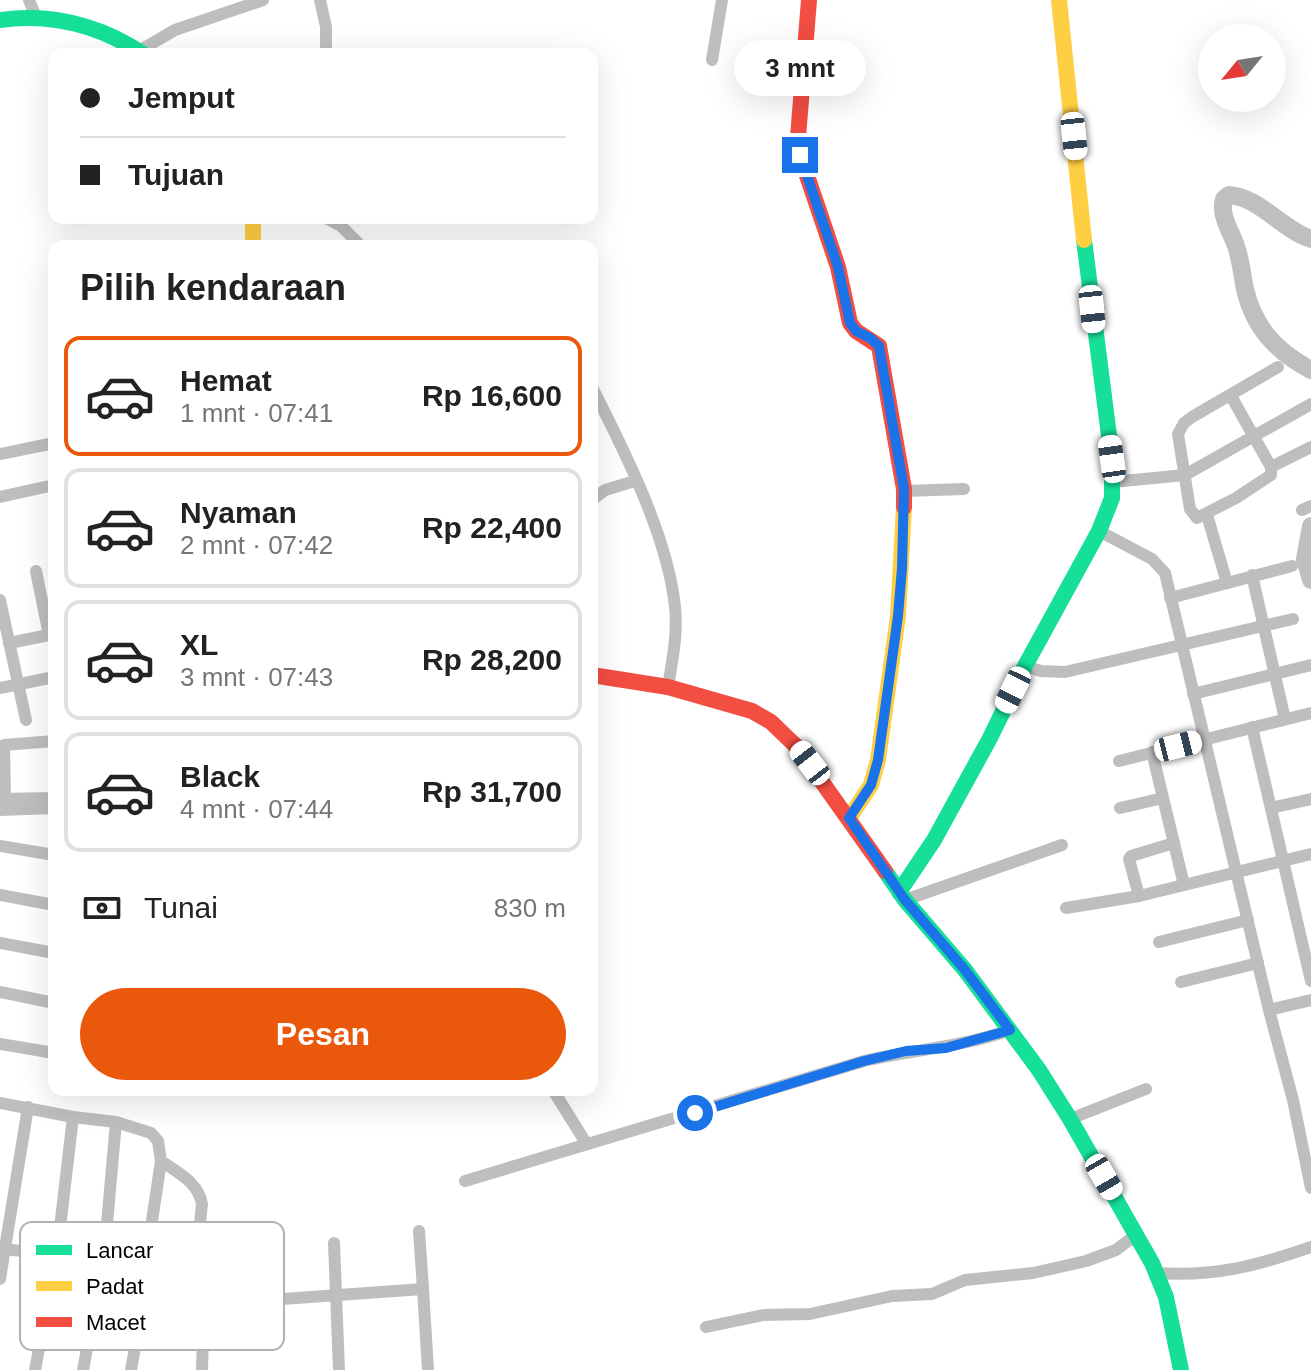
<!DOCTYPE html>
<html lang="id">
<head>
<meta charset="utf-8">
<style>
	:root { --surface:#fff; --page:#f2f2f2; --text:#222; --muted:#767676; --line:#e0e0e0; --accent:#ea580c }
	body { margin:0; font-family:Helvetica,sans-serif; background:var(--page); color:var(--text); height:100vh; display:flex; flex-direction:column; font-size:30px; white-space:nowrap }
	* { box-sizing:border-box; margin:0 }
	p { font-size:26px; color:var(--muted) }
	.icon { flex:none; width:44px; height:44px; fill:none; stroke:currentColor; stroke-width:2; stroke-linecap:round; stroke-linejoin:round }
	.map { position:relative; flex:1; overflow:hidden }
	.side { position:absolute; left:48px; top:240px; width:550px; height:856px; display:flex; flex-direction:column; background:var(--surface); border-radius:16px; box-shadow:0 8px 32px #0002 }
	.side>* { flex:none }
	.guide { position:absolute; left:48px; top:48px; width:550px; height:176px; border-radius:16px; box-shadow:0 8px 32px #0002; display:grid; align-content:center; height:176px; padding:0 32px; background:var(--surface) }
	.needle { width:52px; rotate:240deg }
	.fabs { position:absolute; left:1198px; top:24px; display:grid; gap:16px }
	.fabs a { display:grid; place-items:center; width:88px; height:88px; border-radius:50%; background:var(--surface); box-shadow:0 8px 32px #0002; font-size:40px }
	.end { position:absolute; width:36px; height:36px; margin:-18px; border:10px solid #1a73e8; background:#fff; box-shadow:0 0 0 4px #fff }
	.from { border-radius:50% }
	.bubble { position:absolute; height:56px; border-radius:28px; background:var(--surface); box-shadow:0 8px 32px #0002; font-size:26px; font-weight:700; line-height:56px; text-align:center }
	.car { position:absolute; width:24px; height:48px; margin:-24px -12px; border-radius:10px; box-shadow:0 0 6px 2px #0007; background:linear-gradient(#fff 24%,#345 0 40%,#fff 0 76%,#345 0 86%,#fff 0) }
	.guide b { display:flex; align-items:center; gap:28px; height:76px; font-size:30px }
	.guide b+b { border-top:2px solid var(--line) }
	.guide i { width:20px; height:20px; background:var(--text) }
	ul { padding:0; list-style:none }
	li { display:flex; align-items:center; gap:24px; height:120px; margin:0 16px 12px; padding:0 16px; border:4px solid var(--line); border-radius:16px }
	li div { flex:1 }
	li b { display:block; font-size:30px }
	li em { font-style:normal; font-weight:700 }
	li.on { border-color:var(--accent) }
	li>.icon { width:72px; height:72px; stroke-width:1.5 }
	h2 { padding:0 32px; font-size:36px; line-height:96px }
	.pay { display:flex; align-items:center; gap:20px; height:88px; padding:0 32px; font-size:30px }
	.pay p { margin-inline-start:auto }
	.button { display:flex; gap:16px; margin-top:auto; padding:16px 32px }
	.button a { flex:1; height:92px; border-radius:48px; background:var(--accent); color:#fff; font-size:32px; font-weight:700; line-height:92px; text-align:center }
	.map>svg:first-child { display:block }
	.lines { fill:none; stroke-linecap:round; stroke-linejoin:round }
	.river { stroke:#bfbfbf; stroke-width:18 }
	.street { stroke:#bebebe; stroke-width:12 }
	.fast { stroke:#16e098; stroke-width:16 }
	.slow { stroke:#ffcf43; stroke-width:16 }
	.jam { stroke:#f24e42; stroke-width:16 }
	.route { stroke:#1a73e8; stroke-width:10 }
	.key { fill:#fff; stroke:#b2b2b2; stroke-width:2 }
	.key-label { font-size:22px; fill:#000 }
</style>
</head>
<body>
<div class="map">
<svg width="1311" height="1370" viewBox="0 0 1311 1370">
	<rect width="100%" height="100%" fill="#fff"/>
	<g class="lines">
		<!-- river -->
		<g class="river">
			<path d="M1311,239C1282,230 1260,197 1229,195L1224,199C1219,215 1231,231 1236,246C1241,260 1242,275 1245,289C1254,328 1277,352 1311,370"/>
			<polyline points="1311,526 1305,559 1311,580"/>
		</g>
		<!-- street -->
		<g class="street">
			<polyline points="29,0 36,17"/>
			<polyline points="320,0 326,27 326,54"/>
			<polyline points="139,51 175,30 263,0"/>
			<polyline points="712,60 722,0"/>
			<polyline points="326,218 341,226 361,246"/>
			<path d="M592,387C624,450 668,537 675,607C678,634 672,661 668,687"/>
			<polyline points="1231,396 1271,467 1271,475 1236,498 1197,518 1190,509 1178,434 1184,423 1192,417 1278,367"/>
			<polyline points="0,454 54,443"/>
			<polyline points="1271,467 1311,447"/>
			<polyline points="1113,482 1185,475 1311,404"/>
			<polyline points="904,491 964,489"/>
			<polyline points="0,497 54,485"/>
			<polyline points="592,500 605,490 635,481"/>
			<polyline points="1302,510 1311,506"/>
			<polyline points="1207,515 1227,583"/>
			<polyline points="1099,531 1152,559 1165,573 1269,1010 1293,1100 1311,1188"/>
			<polyline points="36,571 49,635"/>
			<polyline points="1252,575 1285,719"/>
			<polyline points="1170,598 1292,566"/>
			<polyline points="0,600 26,720"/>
			<polyline points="9,643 54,634"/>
			<polyline points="1025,666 1041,671 1065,672 1293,619"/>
			<polyline points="0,688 54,677"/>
			<polyline points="1193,694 1311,665"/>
			<polyline points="1252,727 1311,981"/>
			<polyline points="1152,752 1184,885"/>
			<polyline points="1119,761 1311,713"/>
			<polyline points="5,798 4,745 54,741"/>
			<polyline points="0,799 54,798"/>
			<polyline points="1120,808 1163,798"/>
			<polyline points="1271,808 1311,799"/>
			<polyline points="0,810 54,808"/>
			<polyline points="0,846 54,855"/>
			<polyline points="0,895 54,905"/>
			<polyline points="1139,896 1129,859 1131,856 1174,843"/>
			<polyline points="905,900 1062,845"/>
			<polyline points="1066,908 1139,896 1311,854"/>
			<polyline points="1159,942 1248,920"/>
			<polyline points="0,943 54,953"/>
			<polyline points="1181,982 1258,963"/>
			<polyline points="0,992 54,1003"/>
			<polyline points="1269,1010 1311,1000"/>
			<polyline points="0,1044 54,1053"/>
			<polyline points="553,1090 586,1143"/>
			<polyline points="0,1103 73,1117 116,1122 151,1133 158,1141 161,1161 146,1261 142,1309 131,1370"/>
			<polyline points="1070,1119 1146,1089"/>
			<path d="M161,1161C178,1173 198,1182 202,1204L196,1262"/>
			<path d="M465,1181L864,1061C913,1050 962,1047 1010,1030"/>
			<polyline points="419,1231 423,1289"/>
			<polyline points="334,1243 339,1370"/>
			<polyline points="0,1249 163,1263 203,1262 207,1265 210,1274 204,1306 202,1370"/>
			<path d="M1156,1273C1214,1277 1257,1266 1311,1247"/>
			<polyline points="0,1279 28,1107"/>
			<polyline points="142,1309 423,1289 428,1370"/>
			<polyline points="706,1327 763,1315 810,1314 892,1296 932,1294 965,1280 1033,1273 1086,1261 1116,1250 1129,1240 1139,1239"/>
			<polyline points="136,1344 204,1341"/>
			<polyline points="35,1370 57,1253 73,1117"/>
			<polyline points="83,1370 104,1258 116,1122"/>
		</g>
		<!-- fast -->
		<g class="fast">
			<path d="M0,20C52,13 99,25 143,54"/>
			<polyline points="885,871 905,900 965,970 1039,1070 1070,1119 1152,1263 1166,1297 1181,1370"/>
			<polyline points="899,892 934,840 990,738 1025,666 1099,531 1112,498 1112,459 1084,240"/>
		</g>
		<!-- slow -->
		<g class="slow">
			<polyline points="1059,0 1084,240"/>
			<polyline points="253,218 253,246"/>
			<polyline points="849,818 871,785 878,760 898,616 904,507"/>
		</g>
		<!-- jam -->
		<g class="jam">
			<polyline points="809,0 798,137 800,155 838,267 850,323 856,331 879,346 904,489 904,507"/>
			<polyline points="592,675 668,687 752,711 771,722 798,748 885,871"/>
		</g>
	</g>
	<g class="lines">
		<!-- route -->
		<polyline class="route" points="695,1113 864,1061 906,1051 946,1048 1010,1030 965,970 905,900 849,818 871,785 878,760 898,616 902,568 904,489 879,346 870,338 856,331 850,323 838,267 800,155"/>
	</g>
	<!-- legend -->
	<rect x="20" y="1222" width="264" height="128" rx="12" class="key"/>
	<rect x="36" y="1245" width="36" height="10" fill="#16e098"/>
	<rect x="36" y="1281" width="36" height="10" fill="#ffcf43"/>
	<rect x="36" y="1317" width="36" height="10" fill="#f24e42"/>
	<g class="key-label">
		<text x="86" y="1258">Lancar</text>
		<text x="86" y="1294">Padat</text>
		<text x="86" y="1330">Macet</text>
	</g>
</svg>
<div class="fabs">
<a><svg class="needle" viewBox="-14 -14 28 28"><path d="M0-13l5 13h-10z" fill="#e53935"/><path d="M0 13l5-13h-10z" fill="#767676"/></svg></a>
</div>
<i class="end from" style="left:695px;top:1113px"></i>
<i class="end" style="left:800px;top:155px"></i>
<div class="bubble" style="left:734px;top:40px;width:132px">3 mnt</div>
<i class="car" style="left:1074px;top:136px;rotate:174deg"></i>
<i class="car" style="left:1092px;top:309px;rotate:174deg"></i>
<i class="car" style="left:1112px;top:459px;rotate:352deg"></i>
<i class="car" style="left:1013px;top:690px;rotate:206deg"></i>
<i class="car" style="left:1178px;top:746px;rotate:76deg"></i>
<i class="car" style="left:810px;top:763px;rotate:322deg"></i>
<i class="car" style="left:1104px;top:1177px;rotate:150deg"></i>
<div class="guide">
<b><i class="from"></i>Jemput</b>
<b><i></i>Tujuan</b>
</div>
<section class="side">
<h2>Pilih kendaraan</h2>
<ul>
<li class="on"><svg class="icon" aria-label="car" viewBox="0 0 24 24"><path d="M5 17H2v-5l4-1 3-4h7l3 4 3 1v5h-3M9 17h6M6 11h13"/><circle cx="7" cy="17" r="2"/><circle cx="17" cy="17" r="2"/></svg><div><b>Hemat</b><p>1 mnt · 07:41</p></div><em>Rp 16,600</em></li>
<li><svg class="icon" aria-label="car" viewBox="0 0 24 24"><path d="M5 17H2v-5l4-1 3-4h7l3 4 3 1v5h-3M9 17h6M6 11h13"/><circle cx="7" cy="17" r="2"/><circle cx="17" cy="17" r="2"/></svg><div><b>Nyaman</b><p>2 mnt · 07:42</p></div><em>Rp 22,400</em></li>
<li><svg class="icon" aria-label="car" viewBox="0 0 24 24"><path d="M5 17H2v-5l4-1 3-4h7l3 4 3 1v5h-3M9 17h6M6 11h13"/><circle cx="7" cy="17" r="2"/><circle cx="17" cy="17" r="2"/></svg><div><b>XL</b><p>3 mnt · 07:43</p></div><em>Rp 28,200</em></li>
<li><svg class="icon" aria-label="car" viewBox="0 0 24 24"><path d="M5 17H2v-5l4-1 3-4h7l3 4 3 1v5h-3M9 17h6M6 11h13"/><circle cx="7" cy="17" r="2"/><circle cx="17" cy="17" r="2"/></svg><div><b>Black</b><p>4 mnt · 07:44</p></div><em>Rp 31,700</em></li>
</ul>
<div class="pay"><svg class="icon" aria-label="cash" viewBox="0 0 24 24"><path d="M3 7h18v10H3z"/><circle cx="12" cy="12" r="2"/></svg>Tunai<p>830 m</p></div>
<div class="button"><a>Pesan</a></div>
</section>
</div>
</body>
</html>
